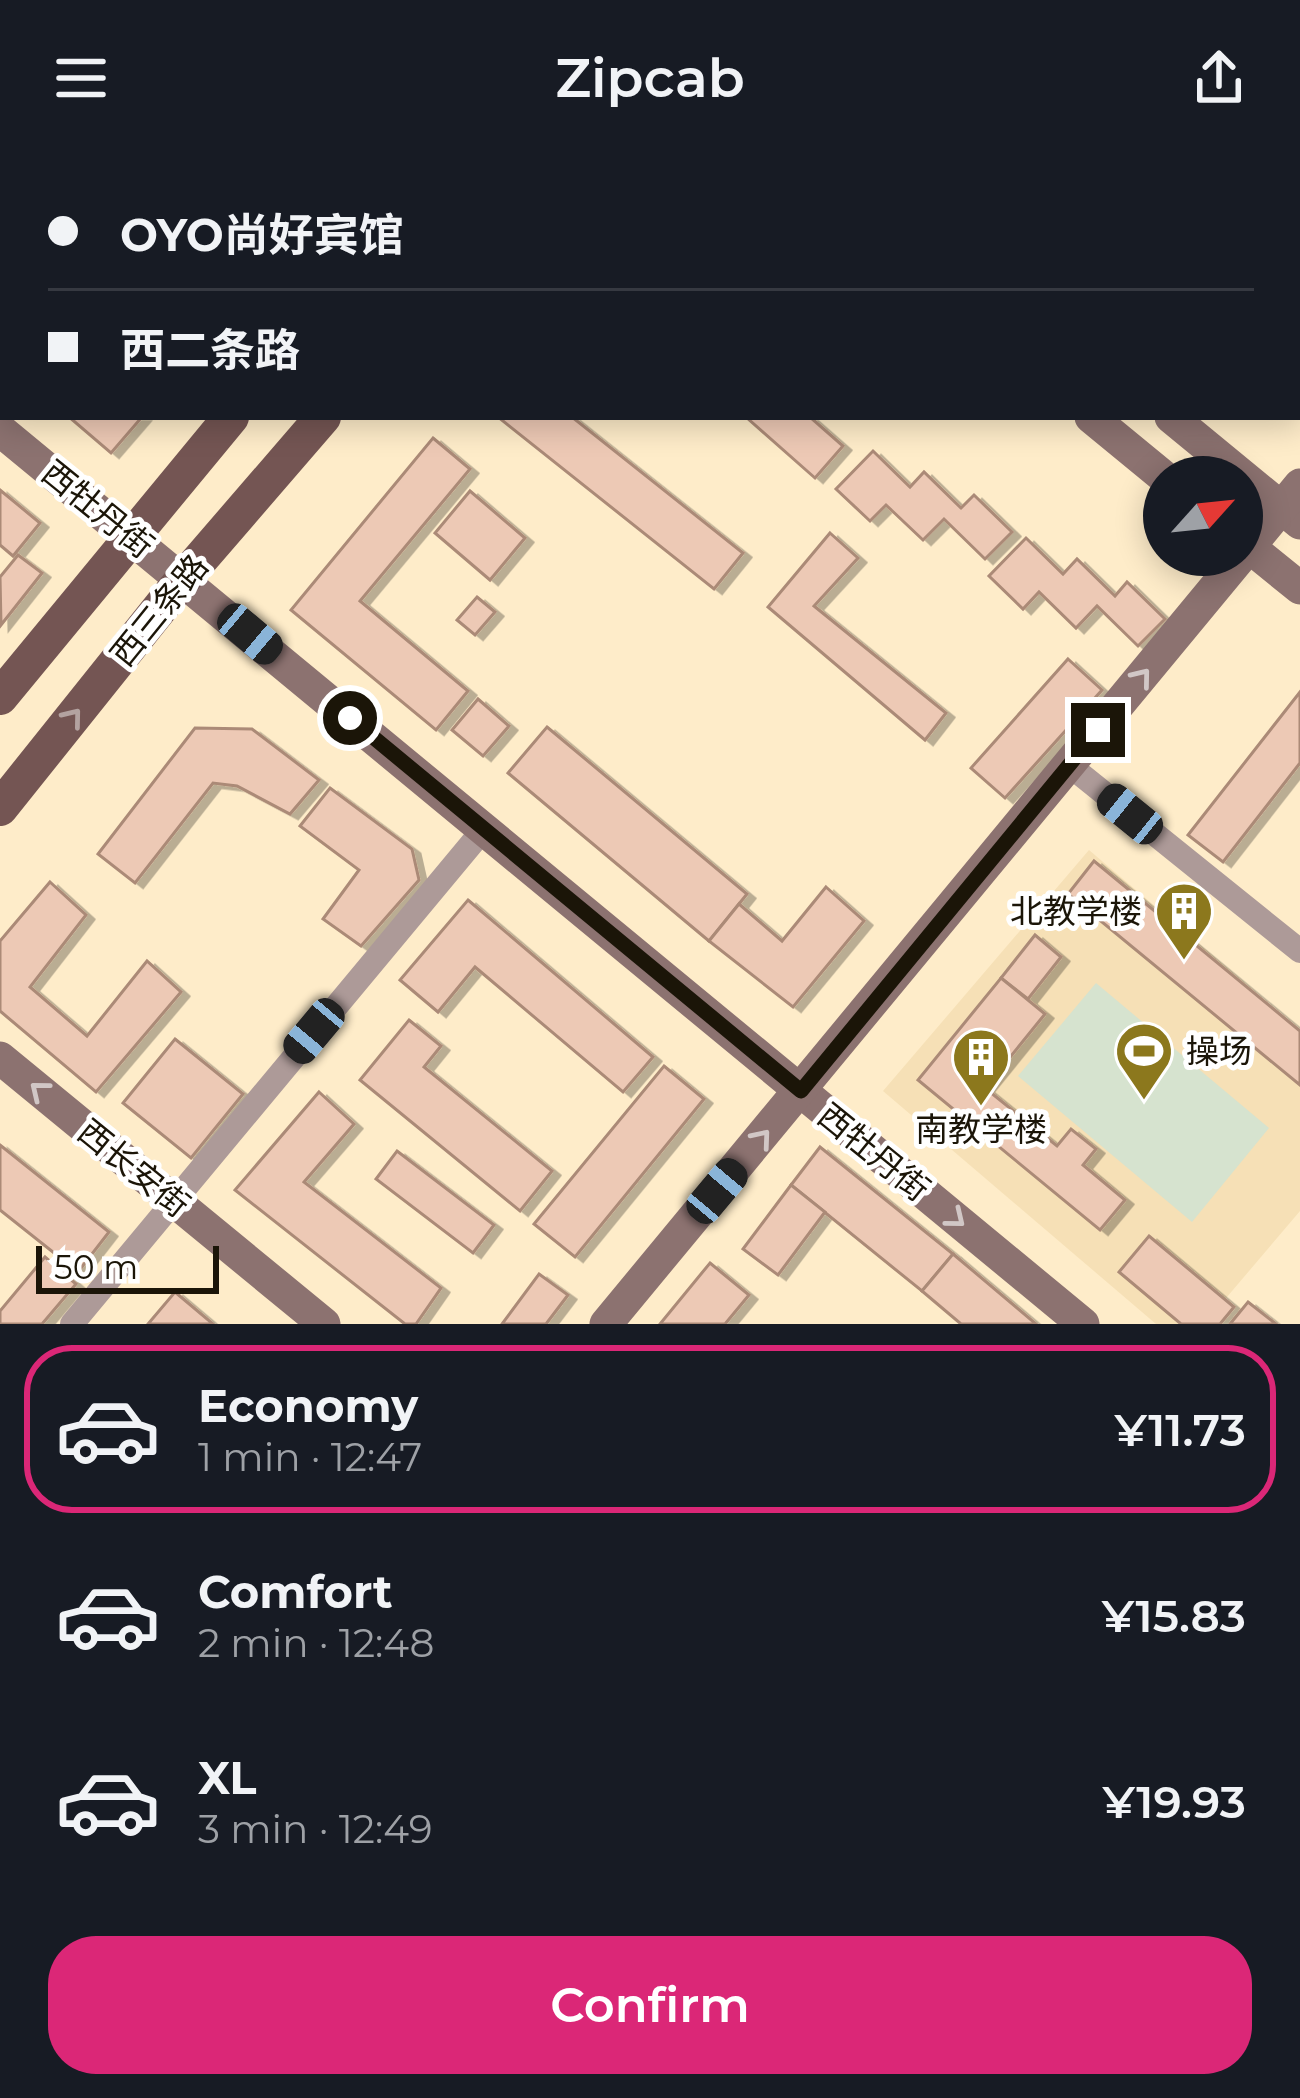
<!DOCTYPE html>
<html lang="en">
<head>
<meta charset="utf-8">
<style>
	:root { --surface:#171b24; --page:#242831; --text:#f1f3f6; --muted:#9ea1a6; --line:#363941; --accent:#db2777 }
	body { margin:0; font-family:Montserrat,"Noto Sans SC",sans-serif; background:var(--page); color:var(--text); height:100vh; display:flex; flex-direction:column; font-size:45px; white-space:nowrap }
	* { box-sizing:border-box; margin:0 }
	p { font-size:39px; color:var(--muted) }
	.icon { flex:none; width:66px; height:66px; fill:none; stroke:currentColor; stroke-width:2; stroke-linecap:round; stroke-linejoin:round }
	.map { position:relative; height:1168px; overflow:hidden }
	.details { display:flex; flex-direction:column; background:var(--surface); flex:1 }
	.details>* { flex:none }
	.guide { position:absolute; left:0px; top:0px; width:1302px; height:264px; box-shadow:0 6px 30px #0003; display:grid; align-content:center; height:264px; padding:0 48px; background:var(--surface) }
	.needle { width:78px; rotate:63deg }
	.tools { position:absolute; left:1143px; top:300px; display:grid; gap:24px }
	.tools a { display:grid; place-items:center; width:120px; height:120px; border-radius:50%; background:var(--surface); box-shadow:0 6px 30px #0003; font-size:60px }
	.scale { position:absolute; left:36px; bottom:30px; width:183px; box-sizing:border-box; padding-left:12px; border:6px solid #1b1508; border-top:0; font-size:33px; line-height:42px; white-space:nowrap; color:#1b1508; -webkit-text-stroke:9px #fff; paint-order:stroke }
	.end { position:absolute; width:54px; height:54px; margin:-27px; border:15px solid #1b1508; background:#fff; box-shadow:0 0 0 6px #fff }
	.from { border-radius:50% }
	.car { position:absolute; width:36px; height:72px; margin:-36px -18px; border-radius:15px; box-shadow:0 0 9px 3px #0007; background:linear-gradient(#222 24%,#8ab4d8 0 40%,#222 0 76%,#8ab4d8 0 86%,#222 0) }
	.guide b { display:flex; align-items:center; gap:42px; height:114px; font-size:45px }
	.guide b+b { border-top:3px solid var(--line) }
	.guide i { width:30px; height:30px; background:var(--text) }
	ul { padding:21px 0 0; list-style:none }
	li { display:flex; align-items:center; gap:36px; height:168px; margin:0 24px 18px; padding:0 24px; border:6px solid transparent; border-radius:48px }
	li div { flex:1 }
	li b { display:block; font-size:45px }
	li em { font-style:normal; font-weight:600 }
	li.current { border-color:var(--accent) }
	li>.icon { width:108px; height:108px; stroke-width:1.5 }
	.cta { display:flex; gap:24px; margin-top:auto; padding:24px 48px }
	.cta a { flex:1; height:138px; border-radius:48px; background:var(--accent); color:#fff; font-size:48px; font-weight:600; line-height:138px; text-align:center }
	header { display:flex; justify-content:space-between; align-items:center; height:156px; padding:0 48px; background:var(--surface); font-size:54px; font-weight:600 }
	.map>svg:first-child { display:block }
	.built { fill:#f6e0b6 }
	.green { fill:#d6e3cf }
	.building { fill:#edc9b5; stroke:#ab8a77; stroke-width:3; filter:url(#shadow) }
	.lines { fill:none; stroke-linecap:round; stroke-linejoin:round }
	.lane { stroke:#ad9a98; stroke-width:12 }
	.street { stroke:#ad9a98; stroke-width:24 }
	.secondary { stroke:#8c7270; stroke-width:33 }
	.primary { stroke:#745553; stroke-width:36 }
	.oneway { stroke:#d1c7c6 }
	.oneway2 { stroke:#b3a2a0 }
	.route { stroke:#1b1508; stroke-width:15 }
	.labels { text-anchor:middle; dominant-baseline:central; stroke-width:10; stroke-linejoin:round; paint-order:stroke }
	.street-label { font-size:33px; fill:#1b1508; stroke:#fff }
	.poi-label { font-size:33px; fill:#1b1508; stroke:#fff; text-anchor:end }
</style>
</head>
<body>
<header><svg class="icon" aria-label="menu" viewBox="0 0 24 24"><path d="M4 6h16M4 12h16M4 18h16"/></svg>Zipcab<svg class="icon" aria-label="share" viewBox="0 0 24 24"><path d="M12 15V3M7 8l5-5 5 5M5 13v7h14v-7"/></svg></header>
<div class="map">
<svg width="1300" height="1168" viewBox="0 0 1300 1168">
	<defs>
		<filter id="shadow"><feDropShadow dx="8" dy="4.5" stdDeviation="0" flood-color="#0004"/></filter>
	</defs>
	<rect width="100%" height="100%" fill="#feecc9"/>
	<!-- built -->
	<polygon class="built" points="1089,694 1300,874 1300,1055 1204,1168 1156,1168 883,935"/>
	<!-- green -->
	<polygon class="green" points="1096,827 1269,972 1192,1066 1018,920"/>
	<!-- building -->
	<g class="building">
		<polygon points="69,261 142,261 111,297"/>
		<polygon points="498,261 572,261 743,397 714,433"/>
		<polygon points="746,261 810,261 843,290 815,322"/>
		<polygon points="433,282 470,313 360,445 468,535 436,574 291,454"/>
		<polygon points="873,295 910,331 924,316 961,352 974,339 1012,376 985,403 944,363 923,384 886,349 870,365 836,333"/>
		<polygon points="0,334 40,367 13,400 0,389"/>
		<polygon points="470,335 525,382 490,424 435,377"/>
		<polygon points="830,377 858,402 814,450 946,557 925,584 768,451"/>
		<polygon points="1026,382 1063,418 1077,403 1115,440 1127,426 1165,463 1138,490 1097,450 1076,472 1039,436 1023,453 989,420"/>
		<polygon points="18,399 42,417 1,469 0,421"/>
		<polygon points="477,441 495,456 475,479 457,464"/>
		<polygon points="1068,503 1102,534 1005,642 971,612"/>
		<polygon points="1300,536 1300,607 1223,706 1188,679"/>
		<polygon points="478,543 509,570 483,600 452,574"/>
		<polygon points="547,571 747,738 709,785 508,617"/>
		<polygon points="195,572 252,573 319,624 290,658 237,630 213,627 135,727 98,698"/>
		<polygon points="330,632 412,693 419,724 361,790 323,763 359,714 300,670"/>
		<polygon points="1094,705 1300,875 1300,929 1068,738"/>
		<polygon points="50,726 86,759 30,831 87,880 147,805 181,836 96,936 0,855 0,785"/>
		<polygon points="826,731 864,765 793,851 709,785 739,748 782,785"/>
		<polygon points="468,744 653,901 623,936 475,811 438,856 400,824"/>
		<polygon points="1035,779 1061,801 1028,843 1001,822"/>
		<polygon points="1001,822 1045,858 985,932 1057,990 1071,973 1096,993 1083,1009 1125,1044 1100,1074 918,924"/>
		<polygon points="409,864 441,890 424,911 552,1015 520,1055 360,924"/>
		<polygon points="175,883 243,938 191,1002 123,947"/>
		<polygon points="664,910 704,943 575,1101 534,1068"/>
		<polygon points="319,936 354,968 304,1026 441,1132 416,1168 405,1168 235,1034"/>
		<polygon points="0,989 109,1076 78,1116 0,1054"/>
		<polygon points="820,991 953,1098 922,1135 791,1029"/>
		<polygon points="397,995 494,1069 473,1097 376,1023"/>
		<polygon points="791,1029 825,1056 778,1119 743,1093"/>
		<polygon points="1149,1080 1234,1151 1220,1168 1181,1168 1119,1116"/>
		<polygon points="953,1098 1036,1168 961,1168 922,1135"/>
		<polygon points="45,1101 76,1128 42,1168 0,1168 0,1155"/>
		<polygon points="710,1107 749,1139 725,1168 660,1168"/>
		<polygon points="539,1118 568,1139 546,1168 502,1168"/>
		<polygon points="175,1136 213,1168 148,1168"/>
		<polygon points="1248,1146 1276,1168 1230,1168"/>
	</g>
	<g class="lines">
		<!-- lane -->
		<polyline class="lane" points="171,0 175,3"/>
		<!-- street -->
		<g class="street">
			<polyline points="1218,0 1221,3"/>
			<polyline points="0,3 2,0"/>
			<polyline points="1076,3 1079,0"/>
			<polyline points="1299,67 1300,68"/>
			<polyline points="1069,609 1300,795"/>
			<polyline points="72,1168 483,674"/>
		</g>
		<!-- secondary -->
		<g class="secondary">
			<polyline points="771,0 775,3"/>
			<polyline points="853,0 856,3"/>
			<polyline points="1091,261 1164,321"/>
			<polyline points="1171,261 1300,367"/>
			<polyline points="0,274 1083,1168"/>
			<polyline points="1242,385 1300,432"/>
			<polyline points="0,902 324,1168"/>
			<polyline points="606,1168 1300,329"/>
		</g>
		<!-- primary -->
		<g class="primary">
			<polyline points="451,3 454,0"/>
			<polyline points="546,3 548,0"/>
			<polyline points="0,541 231,261"/>
			<polyline points="0,652 184,422 323,261"/>
		</g>
	</g>
	<!-- one-way arrows -->
	<defs><path id="oneway-chevron" d="M-2-3.5L2.5 0L-2 3.5" fill="none" stroke-width="1.6" stroke-linecap="round" stroke-linejoin="round" transform="scale(3)"/></defs>
	<g class="oneway">
		<use href="#oneway-chevron" transform="translate(1142 521) rotate(-51)"/>
		<use href="#oneway-chevron" transform="translate(39 934) rotate(-141)"/>
		<use href="#oneway-chevron" transform="translate(762 982) rotate(-50)"/>
		<use href="#oneway-chevron" transform="translate(956 1063) rotate(39)"/>
	</g>
	<use class="oneway2" href="#oneway-chevron" transform="translate(73 561) rotate(-51)"/>
	<g class="lines">
		<!-- route -->
		<polyline class="route" points="350,562 801,935 1098,574"/>
	</g>
	<!-- icons -->
	<defs>
		<g id="building-pin" transform="scale(3)"><path d="M0 17L-7.5 6A9.5 9.5 0 1 1 7.5 6Z" fill="#8c781d" stroke="#fff"/><path d="M-4-6H4V6H1V3H-1V6H-4ZM-2.5-4.3h1.7v1.8h-1.7ZM.8-4.3h1.7v1.8H.8ZM-2.5-1h1.7V.8h-1.7ZM.8-1h1.7V.8H.8Z" fill="#fff"/></g>
		<g id="stadium-pin" transform="scale(3)"><path d="M0 17L-7.5 6A9.5 9.5 0 1 1 7.5 6Z" fill="#8c781d" stroke="#fff"/><path d="M0-5a6.5 5 0 1 0 0 10a6.5 5 0 1 0 0-10ZM-3.5-1.8h7v3.6h-7Z" fill="#fff"/></g>
	</defs>
	<g fill-rule="evenodd">
		<use href="#building-pin" x="1184" y="755"/>
		<use href="#stadium-pin" x="1144" y="895"/>
		<use href="#building-pin" x="981" y="901"/>
	</g>
	<g class="labels">
		<!-- street labels -->
		<g class="street-label">
			<text transform="translate(98 353) rotate(39)">西牡丹街</text>
			<text transform="translate(159 454) rotate(-51)">西三条路</text>
			<text transform="translate(874 996) rotate(39)">西牡丹街</text>
			<text transform="translate(134 1012) rotate(39)">西长安街</text>
		</g>
		<!-- poi labels -->
		<g class="poi-label">
			<text x="1142" y="755">北教学楼</text>
			<text x="1186" y="895" text-anchor="start">操场</text>
			<text x="981" y="973" text-anchor="middle">南教学楼</text>
		</g>
	</g>
</svg>
<div class="tools">
<a><svg class="needle" viewBox="-14 -14 28 28"><path d="M0-13l5 13h-10z" fill="#e53935"/><path d="M0 13l5-13h-10z" fill="#9ea1a6"/></svg></a>
</div>
<div class="scale">50 m</div>
<i class="end from" style="left:350px;top:562px"></i>
<i class="end" style="left:1098px;top:574px"></i>
<i class="car" style="left:250px;top:478px;rotate:130deg"></i>
<i class="car" style="left:1130px;top:658px;rotate:309deg"></i>
<i class="car" style="left:314px;top:875px;rotate:220deg"></i>
<i class="car" style="left:717px;top:1035px;rotate:40deg"></i>
<div class="guide">
<b><i class="from"></i>OYO尚好宾馆</b>
<b><i></i>西二条路</b>
</div>
</div>
<section class="details">
<ul>
<li class="current"><svg class="icon" aria-label="car" viewBox="0 0 24 24"><path d="M5 17H2v-5l4-1 3-4h7l3 4 3 1v5h-3M9 17h6M6 11h13"/><circle cx="7" cy="17" r="2"/><circle cx="17" cy="17" r="2"/></svg><div><b>Economy</b><p>1 min · 12:47</p></div><em>¥11.73</em></li>
<li><svg class="icon" aria-label="car" viewBox="0 0 24 24"><path d="M5 17H2v-5l4-1 3-4h7l3 4 3 1v5h-3M9 17h6M6 11h13"/><circle cx="7" cy="17" r="2"/><circle cx="17" cy="17" r="2"/></svg><div><b>Comfort</b><p>2 min · 12:48</p></div><em>¥15.83</em></li>
<li><svg class="icon" aria-label="car" viewBox="0 0 24 24"><path d="M5 17H2v-5l4-1 3-4h7l3 4 3 1v5h-3M9 17h6M6 11h13"/><circle cx="7" cy="17" r="2"/><circle cx="17" cy="17" r="2"/></svg><div><b>XL</b><p>3 min · 12:49</p></div><em>¥19.93</em></li>
</ul>
<div class="cta"><a>Confirm</a></div>
</section>
</body>
</html>
